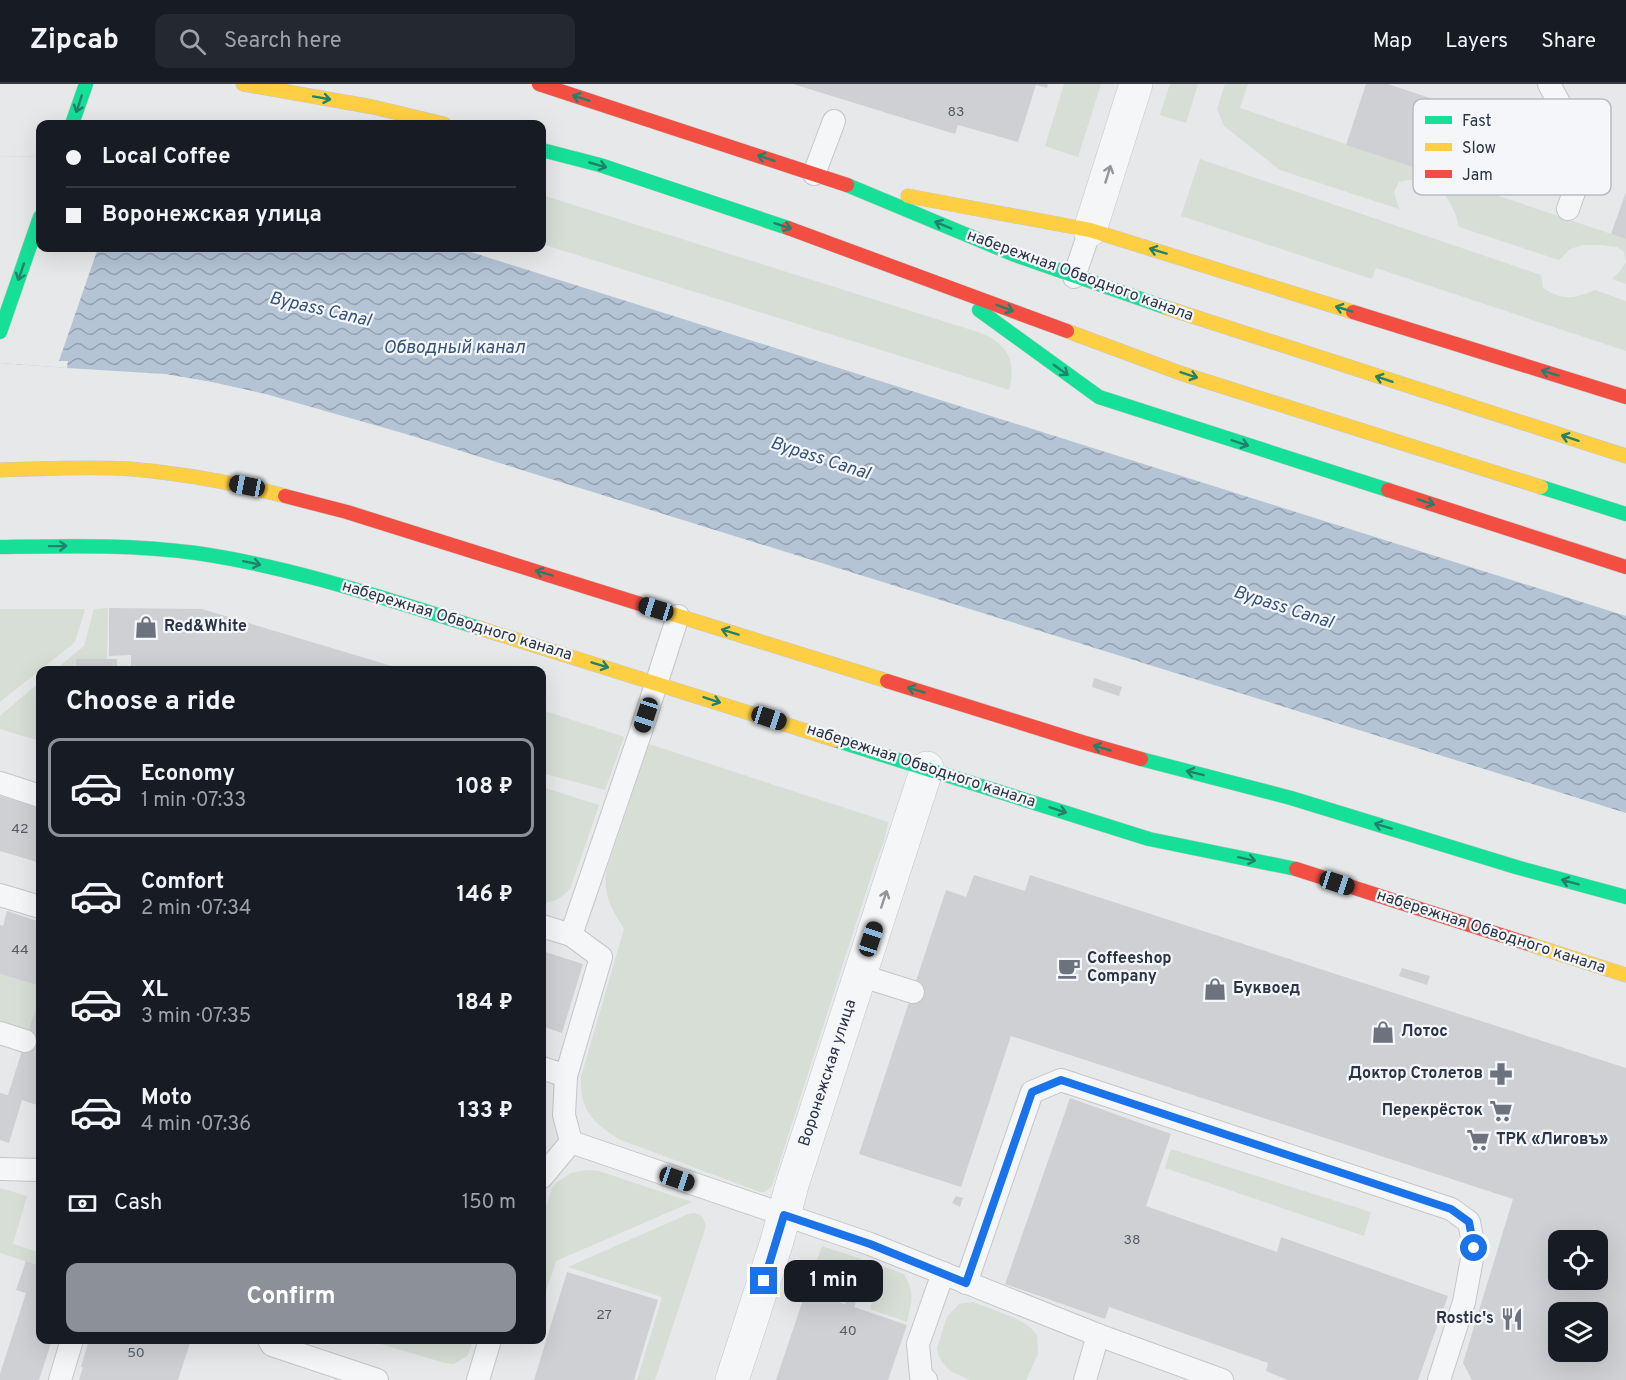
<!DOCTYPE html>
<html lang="en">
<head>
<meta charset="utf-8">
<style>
	:root { --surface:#171b24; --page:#242831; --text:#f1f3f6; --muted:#9ea1a6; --line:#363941; --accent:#8c9099 }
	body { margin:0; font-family:Overpass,sans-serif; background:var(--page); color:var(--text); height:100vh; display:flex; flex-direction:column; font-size:22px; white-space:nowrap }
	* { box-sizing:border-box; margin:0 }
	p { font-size:20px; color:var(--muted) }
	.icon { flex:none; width:33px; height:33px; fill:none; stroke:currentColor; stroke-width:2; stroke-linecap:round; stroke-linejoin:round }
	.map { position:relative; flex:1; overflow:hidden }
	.sheet { position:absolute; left:36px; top:582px; width:510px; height:678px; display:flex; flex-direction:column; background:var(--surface); border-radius:12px; box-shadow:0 6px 24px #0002 }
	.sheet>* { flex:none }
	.hud { position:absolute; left:36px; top:36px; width:510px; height:132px; border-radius:12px; box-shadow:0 6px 24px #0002; display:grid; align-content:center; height:132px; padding:0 30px; background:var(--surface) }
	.tools { position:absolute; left:1548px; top:1146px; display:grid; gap:12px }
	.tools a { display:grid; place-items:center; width:60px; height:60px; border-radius:12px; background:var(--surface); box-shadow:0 6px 24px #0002; font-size:30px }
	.end { position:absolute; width:27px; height:27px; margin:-14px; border:8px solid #1a73e8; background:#fff; box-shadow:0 0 0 3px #fff }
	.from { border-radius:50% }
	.bubble { position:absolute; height:42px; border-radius:12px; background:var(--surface); box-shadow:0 6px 24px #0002; font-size:20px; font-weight:700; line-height:42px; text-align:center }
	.car { position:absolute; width:18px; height:36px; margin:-18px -9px; border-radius:8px; box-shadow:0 0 4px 2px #0007; background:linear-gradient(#222 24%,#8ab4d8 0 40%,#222 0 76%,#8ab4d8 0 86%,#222 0) }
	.hud b { display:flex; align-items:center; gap:21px; height:57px; font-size:22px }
	.hud b+b { border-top:2px solid var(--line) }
	.hud i { width:15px; height:15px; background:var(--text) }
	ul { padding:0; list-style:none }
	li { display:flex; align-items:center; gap:18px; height:99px; margin:0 12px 9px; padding:0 18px; border:3px solid transparent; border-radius:12px }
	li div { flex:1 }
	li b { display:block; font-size:22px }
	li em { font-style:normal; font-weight:700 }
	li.active { border-color:var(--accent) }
	li>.icon { width:54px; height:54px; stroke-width:1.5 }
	h2 { padding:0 30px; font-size:27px; line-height:72px }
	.pay { display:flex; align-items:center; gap:15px; height:66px; padding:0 30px; font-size:22px }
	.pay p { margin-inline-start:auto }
	.primary-button { display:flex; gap:12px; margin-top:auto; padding:12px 30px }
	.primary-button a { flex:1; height:69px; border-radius:12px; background:var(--accent); color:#fff; font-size:24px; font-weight:700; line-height:69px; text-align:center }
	header { display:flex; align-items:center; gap:36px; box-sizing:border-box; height:84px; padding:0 30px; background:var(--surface); border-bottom:2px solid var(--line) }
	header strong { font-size:28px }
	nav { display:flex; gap:33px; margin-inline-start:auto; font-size:21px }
	.search { width:420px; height:54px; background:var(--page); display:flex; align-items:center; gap:15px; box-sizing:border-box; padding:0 21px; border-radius:12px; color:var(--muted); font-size:22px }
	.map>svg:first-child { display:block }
	.grass { fill:#d6ded6 }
	.water { fill:url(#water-waves) }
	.pier { fill:#e6e8ea }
	.building { fill:#ced0d3; fill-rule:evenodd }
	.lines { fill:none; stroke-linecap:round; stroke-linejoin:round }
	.lane-casing { stroke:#c4c6c8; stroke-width:24 }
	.street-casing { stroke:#c4c6c8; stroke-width:34 }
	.fast-casing { stroke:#c4c6c8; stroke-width:15 }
	.slow-casing { stroke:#c4c6c8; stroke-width:15 }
	.jam-casing { stroke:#c4c6c8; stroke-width:15 }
	.lane { stroke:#f5f6f7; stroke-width:22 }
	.street { stroke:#f5f6f7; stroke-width:33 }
	.fast { stroke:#16e098; stroke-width:14 }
	.slow { stroke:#ffcf43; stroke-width:14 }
	.jam { stroke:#f24e42; stroke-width:14 }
	.oneway { stroke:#22816a }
	.oneway2 { stroke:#90959e }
	.route { stroke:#1a73e8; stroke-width:8 }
	.labels { text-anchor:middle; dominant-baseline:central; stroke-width:4.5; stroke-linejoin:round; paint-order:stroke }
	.number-label { font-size:14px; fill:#545c69 }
	.street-label { font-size:16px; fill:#2b3445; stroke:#f4f6f9 }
	.poi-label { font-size:16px; font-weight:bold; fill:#2b3445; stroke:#f4f6f9; text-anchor:start }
	.water-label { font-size:18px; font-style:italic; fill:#34527a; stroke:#f4f6f9 }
	.key { fill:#f4f6f9; stroke:#b8bcc3; stroke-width:1.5 }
	.key-label { font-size:16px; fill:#2b3445 }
</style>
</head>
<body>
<header>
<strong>Zipcab</strong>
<div class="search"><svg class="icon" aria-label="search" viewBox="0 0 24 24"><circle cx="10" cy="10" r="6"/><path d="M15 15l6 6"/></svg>Search here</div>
<nav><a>Map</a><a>Layers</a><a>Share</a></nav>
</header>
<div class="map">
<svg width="1626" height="1296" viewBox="0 0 1626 1296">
	<defs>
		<pattern id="water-waves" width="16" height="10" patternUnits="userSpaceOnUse" patternTransform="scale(1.5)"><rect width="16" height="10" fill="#b4c4d5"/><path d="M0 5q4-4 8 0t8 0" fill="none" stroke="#93a0af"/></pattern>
	</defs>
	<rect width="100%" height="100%" fill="#e6e8ea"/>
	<!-- grass -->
	<g class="grass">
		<polygon points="1064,0 1101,0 1078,73 1045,62"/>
		<polygon points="1170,0 1198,0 1186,39 1160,31"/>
		<path d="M1225,0H1248L1240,24L1626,155V200L1612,195L1620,187L1626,178L1624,168L1617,163L1601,161H1583L1570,165L1559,176L1459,143C1452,111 1434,88 1399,98L1394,108L1399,125L1280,86L1224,42L1217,25Z"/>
		<path d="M1200,75L1541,191L1543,204C1563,217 1574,215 1595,206L1626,217V267L1376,184L1372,195L1181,132Z"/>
		<path d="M542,111L981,249C1009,261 1016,278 1009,306L542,160Z"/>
		<polygon points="108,524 107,575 76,575 75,586 55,586 84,562 94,525"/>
		<polygon points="0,525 85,525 75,558 0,618"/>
		<polygon points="40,598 40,657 0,645 0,632"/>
		<polygon points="542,626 624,653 605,706 542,689"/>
		<path d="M649,660L888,738L884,757L874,783L772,1102L765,1108H760L621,1056C594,1040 579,1026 581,993L624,845C611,822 604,815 606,788Z"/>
		<path d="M542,703L599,721L570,805C561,814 554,819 542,818Z"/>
		<polygon points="0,890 40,902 40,909 28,948 0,938"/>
		<polygon points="1171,1065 1371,1128 1364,1152 1165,1084"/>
		<polygon points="587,1086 599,1087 692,1118 556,1177 542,1219 542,1135 552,1104 556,1099 571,1089"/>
		<polygon points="0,1104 27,1112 13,1160 40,1169 40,1182 0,1169"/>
		<path d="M693,1129C702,1130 703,1133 706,1142L655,1296H637L662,1213L568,1183L686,1131Z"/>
		<polygon points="822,1162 861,1175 851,1203 843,1201 834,1206 832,1213 807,1205"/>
		<path d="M869,1177L904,1190C915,1210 912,1216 907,1238L870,1225L872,1218L870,1210L859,1205Z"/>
		<polygon points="973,1218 1015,1234 1030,1243 1037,1251 1038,1270 1026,1296 970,1296 950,1287 942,1278 938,1270 937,1264 947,1233 959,1220"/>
		<polygon points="367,1256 473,1256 468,1271 454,1280 445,1279"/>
	</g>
	<!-- water -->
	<polygon class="water" points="0,72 40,73 40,164 458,164 1626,532 1626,729 406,350 269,311 211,298 164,290 67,284 0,279"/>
	<!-- pier -->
	<g class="pier">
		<polygon points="0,72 40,73 40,164 98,164 59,277 68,277 67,284 0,279"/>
		<polygon points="164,290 211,298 269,311 268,314 210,301 163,293"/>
	</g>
	<!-- building -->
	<g class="building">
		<polygon points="793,0 1048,0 1047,4 1036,1 1018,58 958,41 955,50"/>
		<polygon points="1366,0 1388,0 1499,37 1477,104 1346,61"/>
		<polygon points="1626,108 1626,155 1611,150"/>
		<polygon points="109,524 202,525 405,586 131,586 131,571 109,572"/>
		<rect x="76" y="575" width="41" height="11"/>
		<polygon points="1094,594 1122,603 1119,612 1092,603"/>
		<polygon points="0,712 40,724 40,779 0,767"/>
		<path d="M974,791L1025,807L1030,791L1626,984V1296H1472L1463,1279L1513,1115L1011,952L961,1103L859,1070L946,806L966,813ZM1558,1156H1598V1196H1558ZM1558,1228H1598V1268H1558Z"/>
		<polygon points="7,827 40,838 40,902 0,890 0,841 3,842"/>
		<polygon points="542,867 583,880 562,949 542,942"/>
		<polygon points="1402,884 1430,892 1427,901 1399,892"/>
		<polygon points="40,910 40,1022 22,1016 9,1059 0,1056 0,1009 8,1011"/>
		<polygon points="1070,1014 1171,1050 1146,1122 1277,1168 1281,1153 1448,1212 1418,1296 1288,1296 1266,1287 1268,1279 1109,1223 1105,1235 1005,1200"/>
		<polygon points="956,1112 963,1114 960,1123 952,1119"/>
		<polygon points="26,1177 40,1182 40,1256 52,1256 39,1296 0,1296 0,1290 26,1209 16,1206"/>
		<polygon points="567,1188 658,1216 634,1296 534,1296"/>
		<polygon points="806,1207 845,1220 848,1212 857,1215 854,1223 907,1241 888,1296 776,1296"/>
		<polygon points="89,1256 191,1256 178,1296 79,1296 83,1283 81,1283"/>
	</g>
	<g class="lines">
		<!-- lane casing -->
		<g class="lane-casing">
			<g id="lane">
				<polyline points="1549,0 1587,71 1568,125"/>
				<polyline points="814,90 834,37"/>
				<polyline points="1074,193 1090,146"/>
				<polyline points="0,699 40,712"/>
				<polyline points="0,811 40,823"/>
				<polyline points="542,842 571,851"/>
				<polyline points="859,891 913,908"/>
				<polyline points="0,949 25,957"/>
				<polyline points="542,984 566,992"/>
				<polyline points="571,1058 870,1160 1098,1251 1222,1296"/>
				<polyline points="0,1085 40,1086"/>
				<polyline points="542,1093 571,1058 564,1031 566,992 601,873 571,851 641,647 678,532"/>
				<polyline points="966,1199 1032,1008 1061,996 1451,1125 1469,1138 1474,1164 1464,1218 1439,1296"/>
				<polyline points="269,1256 272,1261 377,1296"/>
				<polyline points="60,1296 72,1256"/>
				<polyline points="478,1296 490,1256"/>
				<polyline points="926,1296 921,1292 918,1260 943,1189"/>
				<polyline points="1085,1296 1098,1251"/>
			</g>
		</g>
		<!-- street casing -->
		<g class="street-casing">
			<g id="street">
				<polyline points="1090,146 1136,0"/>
				<polyline points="732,1296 777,1157 792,1101 927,684"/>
			</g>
		</g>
		<!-- fast casing -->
		<g class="fast-casing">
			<g id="fast">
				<polyline points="72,40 86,0"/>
				<polyline points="542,66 600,81 788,144"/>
				<polyline points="847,101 1015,171 1167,224"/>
				<polyline points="979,226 1099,313 1388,406"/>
				<polyline points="0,248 40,133"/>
				<polyline points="1541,403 1626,430"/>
				<path d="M0,463C65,462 132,460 196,469C293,483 386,515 479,544"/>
				<polyline points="835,656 1149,755 1296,785"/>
				<polyline points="1141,675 1291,714 1516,783 1626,813"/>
			</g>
		</g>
		<!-- slow casing -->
		<g class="slow-casing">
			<g id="slow">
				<polyline points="243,0 373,23 444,40"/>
				<polyline points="908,112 1090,146 1353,228"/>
				<polyline points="1167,224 1626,372"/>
				<polyline points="1067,247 1180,289 1541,403"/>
				<path d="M0,386C43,385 87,382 130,385C182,389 234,399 285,412"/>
				<polyline points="653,524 887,597"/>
				<polyline points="479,544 835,656"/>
				<polyline points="1529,860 1626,891"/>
			</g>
		</g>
		<!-- jam casing -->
		<g class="jam-casing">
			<g id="jam">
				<polyline points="539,0 847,101"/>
				<polyline points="788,144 1067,247"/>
				<polyline points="1353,228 1626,313"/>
				<polyline points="1388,406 1626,483"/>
				<polyline points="285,412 347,428 653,524"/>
				<polyline points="887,597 1082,658 1141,675"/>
				<polyline points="1296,785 1529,860"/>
			</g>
		</g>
		<!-- lane -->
		<use href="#lane" class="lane"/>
		<!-- street -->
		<use href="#street" class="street"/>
		<!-- fast -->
		<use href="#fast" class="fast"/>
		<!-- slow -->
		<use href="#slow" class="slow"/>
		<!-- jam -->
		<use href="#jam" class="jam"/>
	</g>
	<!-- one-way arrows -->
	<defs><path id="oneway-shaft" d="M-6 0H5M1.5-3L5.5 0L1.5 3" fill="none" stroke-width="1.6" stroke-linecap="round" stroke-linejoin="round" transform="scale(1.5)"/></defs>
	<g class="oneway">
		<use href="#oneway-shaft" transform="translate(322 14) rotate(10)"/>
		<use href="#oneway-shaft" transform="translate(581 14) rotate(-162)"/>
		<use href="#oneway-shaft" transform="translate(79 20) rotate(108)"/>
		<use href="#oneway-shaft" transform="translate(766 74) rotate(-162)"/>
		<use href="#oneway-shaft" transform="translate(598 81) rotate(16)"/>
		<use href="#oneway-shaft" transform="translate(943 141) rotate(-157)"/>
		<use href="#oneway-shaft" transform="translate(783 142) rotate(18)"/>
		<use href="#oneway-shaft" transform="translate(1158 167) rotate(-163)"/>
		<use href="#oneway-shaft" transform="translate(21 188) rotate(109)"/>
		<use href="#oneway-shaft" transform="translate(1005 224) rotate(20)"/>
		<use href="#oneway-shaft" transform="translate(1344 225) rotate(-163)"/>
		<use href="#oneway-shaft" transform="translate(1061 286) rotate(36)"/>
		<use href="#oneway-shaft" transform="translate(1550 289) rotate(-163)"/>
		<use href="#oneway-shaft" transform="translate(1189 291) rotate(18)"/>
		<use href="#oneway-shaft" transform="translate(1384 295) rotate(-162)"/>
		<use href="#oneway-shaft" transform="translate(1570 354) rotate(-162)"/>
		<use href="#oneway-shaft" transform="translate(1240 359) rotate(18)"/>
		<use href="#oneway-shaft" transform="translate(1426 418) rotate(18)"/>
		<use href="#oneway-shaft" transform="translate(58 462) rotate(-1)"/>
		<use href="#oneway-shaft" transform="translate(252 479) rotate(12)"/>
		<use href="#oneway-shaft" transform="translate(544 489) rotate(-163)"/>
		<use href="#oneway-shaft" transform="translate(730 548) rotate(-163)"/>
		<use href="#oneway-shaft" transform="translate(600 581) rotate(17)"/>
		<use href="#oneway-shaft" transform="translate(916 606) rotate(-163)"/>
		<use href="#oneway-shaft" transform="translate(712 616) rotate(18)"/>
		<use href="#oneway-shaft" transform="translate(1102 664) rotate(-164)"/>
		<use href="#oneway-shaft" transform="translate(1195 689) rotate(-166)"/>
		<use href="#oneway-shaft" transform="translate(1058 726) rotate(18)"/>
		<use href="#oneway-shaft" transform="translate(1383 742) rotate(-163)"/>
		<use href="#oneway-shaft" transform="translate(1247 775) rotate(12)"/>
		<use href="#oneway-shaft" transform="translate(1570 798) rotate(-165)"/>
	</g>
	<g class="oneway2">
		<use href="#oneway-shaft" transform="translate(1108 90) rotate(-73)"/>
		<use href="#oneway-shaft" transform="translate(884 815) rotate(-72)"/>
	</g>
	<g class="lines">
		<!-- route -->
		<polyline class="route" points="764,1197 784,1131 870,1160 966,1199 1032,1008 1061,996 1451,1125 1469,1138 1474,1164"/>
	</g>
	<!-- icons -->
	<defs>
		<g id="shop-bare" transform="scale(1.8)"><path d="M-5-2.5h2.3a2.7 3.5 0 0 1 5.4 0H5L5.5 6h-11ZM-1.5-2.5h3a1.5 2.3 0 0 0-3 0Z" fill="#6c737f" stroke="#f4f6f9" stroke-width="2.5" paint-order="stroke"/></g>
		<g id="cafe-bare" transform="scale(1.8)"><path d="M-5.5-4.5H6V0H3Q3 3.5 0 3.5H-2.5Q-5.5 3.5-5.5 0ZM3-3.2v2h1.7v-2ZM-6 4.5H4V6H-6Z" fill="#6c737f" stroke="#f4f6f9" stroke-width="2.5" paint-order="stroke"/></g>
		<g id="pharmacy-bare" transform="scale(1.8)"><path d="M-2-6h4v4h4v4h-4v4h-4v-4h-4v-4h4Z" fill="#6c737f" stroke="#f4f6f9" stroke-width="2.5" paint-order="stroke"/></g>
		<g id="supermarket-bare" transform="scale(1.8)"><path d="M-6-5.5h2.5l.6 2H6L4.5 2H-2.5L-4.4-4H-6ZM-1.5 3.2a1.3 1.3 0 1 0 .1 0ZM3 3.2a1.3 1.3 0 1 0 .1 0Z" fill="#6c737f" stroke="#f4f6f9" stroke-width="2.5" paint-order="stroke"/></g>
		<g id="restaurant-bare" transform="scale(1.8)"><path d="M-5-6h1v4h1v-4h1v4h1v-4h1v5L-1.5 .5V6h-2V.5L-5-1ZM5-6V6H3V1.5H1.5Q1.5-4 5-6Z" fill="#6c737f" stroke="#f4f6f9" stroke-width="2.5" paint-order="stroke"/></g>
	</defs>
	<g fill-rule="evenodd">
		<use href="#shop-bare" x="146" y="543"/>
		<use href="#cafe-bare" x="1069" y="884"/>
		<use href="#shop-bare" x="1215" y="905"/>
		<use href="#shop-bare" x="1383" y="948"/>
		<use href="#pharmacy-bare" x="1501" y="990"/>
		<use href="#supermarket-bare" x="1501" y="1027"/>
		<use href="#supermarket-bare" x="1478" y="1056"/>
		<use href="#restaurant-bare" x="1512" y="1235"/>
	</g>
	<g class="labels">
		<!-- number labels -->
		<g class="number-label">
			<text x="956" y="28">83</text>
			<text x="20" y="745">42</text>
			<text x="20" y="866">44</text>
			<text x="1132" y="1156">38</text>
			<text x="604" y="1231">27</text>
			<text x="848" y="1247">40</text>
			<text x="136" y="1269">50</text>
		</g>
		<!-- street labels -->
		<g class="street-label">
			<text transform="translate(1080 192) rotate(20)">набережная Обводного канала</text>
			<text transform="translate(457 537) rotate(17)">набережная Обводного канала</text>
			<text transform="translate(921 682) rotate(18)">набережная Обводного канала</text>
			<text transform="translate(1491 848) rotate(18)">набережная Обводного канала</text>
			<text transform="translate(828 989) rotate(-72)">Воронежская улица</text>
		</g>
		<!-- poi labels -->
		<g class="poi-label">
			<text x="164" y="543">Red&amp;White</text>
			<text x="1087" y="875">Coffeeshop<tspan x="1087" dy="18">Company</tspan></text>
			<text x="1233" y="905">Буквоед</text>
			<text x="1401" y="948">Лотос</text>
			<text x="1483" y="990" text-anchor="end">Доктор Столетов</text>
			<text x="1483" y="1027" text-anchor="end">Перекрёсток</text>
			<text x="1496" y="1056">ТРК «Лиговъ»</text>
			<text x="1494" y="1235" text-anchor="end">Rostic's</text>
		</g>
		<!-- water labels -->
		<g class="water-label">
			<text transform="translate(320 226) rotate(13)">Bypass Canal</text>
			<text x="454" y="264">Обводный канал</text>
			<text transform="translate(820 375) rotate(18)">Bypass Canal</text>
			<text transform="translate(1283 524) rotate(18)">Bypass Canal</text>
		</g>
	</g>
	<!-- legend -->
	<rect x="1413" y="15" width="198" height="96" rx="9" class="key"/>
	<rect x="1425" y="32" width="27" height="8" fill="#16e098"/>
	<rect x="1425" y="59" width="27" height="8" fill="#ffcf43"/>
	<rect x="1425" y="86" width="27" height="8" fill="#f24e42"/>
	<g class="key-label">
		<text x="1462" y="42">Fast</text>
		<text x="1462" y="69">Slow</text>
		<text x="1462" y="96">Jam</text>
	</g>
</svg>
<div class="tools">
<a><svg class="icon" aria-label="locate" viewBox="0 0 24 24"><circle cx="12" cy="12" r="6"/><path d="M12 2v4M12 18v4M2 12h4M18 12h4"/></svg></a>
<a><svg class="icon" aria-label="layers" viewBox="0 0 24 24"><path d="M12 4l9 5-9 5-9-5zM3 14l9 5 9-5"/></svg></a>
</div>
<i class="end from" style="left:1474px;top:1164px"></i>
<i class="end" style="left:764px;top:1197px"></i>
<div class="bubble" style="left:784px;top:1176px;width:99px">1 min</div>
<i class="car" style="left:247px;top:402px;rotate:281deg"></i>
<i class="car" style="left:656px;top:525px;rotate:287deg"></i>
<i class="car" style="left:646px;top:631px;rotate:198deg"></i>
<i class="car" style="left:769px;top:634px;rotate:108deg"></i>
<i class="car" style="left:1337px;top:799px;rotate:108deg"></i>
<i class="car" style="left:871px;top:855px;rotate:18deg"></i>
<i class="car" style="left:677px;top:1095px;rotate:109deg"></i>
<div class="hud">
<b><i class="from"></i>Local Coffee</b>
<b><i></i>Воронежская улица</b>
</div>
<section class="sheet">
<h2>Choose a ride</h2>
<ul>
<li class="active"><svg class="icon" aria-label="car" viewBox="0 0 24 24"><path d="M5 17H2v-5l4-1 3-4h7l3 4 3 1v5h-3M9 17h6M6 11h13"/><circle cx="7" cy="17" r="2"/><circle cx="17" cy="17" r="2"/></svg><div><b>Economy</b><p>1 min · 07:33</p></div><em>108 ₽</em></li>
<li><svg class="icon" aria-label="car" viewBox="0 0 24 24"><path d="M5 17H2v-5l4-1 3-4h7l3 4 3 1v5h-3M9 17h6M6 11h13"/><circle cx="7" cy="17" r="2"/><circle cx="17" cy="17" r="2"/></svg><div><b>Comfort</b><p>2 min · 07:34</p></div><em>146 ₽</em></li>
<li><svg class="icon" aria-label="car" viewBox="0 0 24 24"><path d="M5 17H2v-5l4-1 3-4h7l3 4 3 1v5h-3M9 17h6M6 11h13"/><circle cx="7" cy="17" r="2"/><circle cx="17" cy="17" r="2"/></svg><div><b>XL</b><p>3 min · 07:35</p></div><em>184 ₽</em></li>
<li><svg class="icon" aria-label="car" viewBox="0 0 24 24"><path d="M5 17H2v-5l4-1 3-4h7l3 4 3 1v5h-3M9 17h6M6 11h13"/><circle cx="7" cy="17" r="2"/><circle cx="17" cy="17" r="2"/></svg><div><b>Moto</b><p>4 min · 07:36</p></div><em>133 ₽</em></li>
</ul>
<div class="pay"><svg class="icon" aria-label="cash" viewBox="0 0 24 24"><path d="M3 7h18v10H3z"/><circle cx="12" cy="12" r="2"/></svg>Cash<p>150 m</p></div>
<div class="primary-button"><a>Confirm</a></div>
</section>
</div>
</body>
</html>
